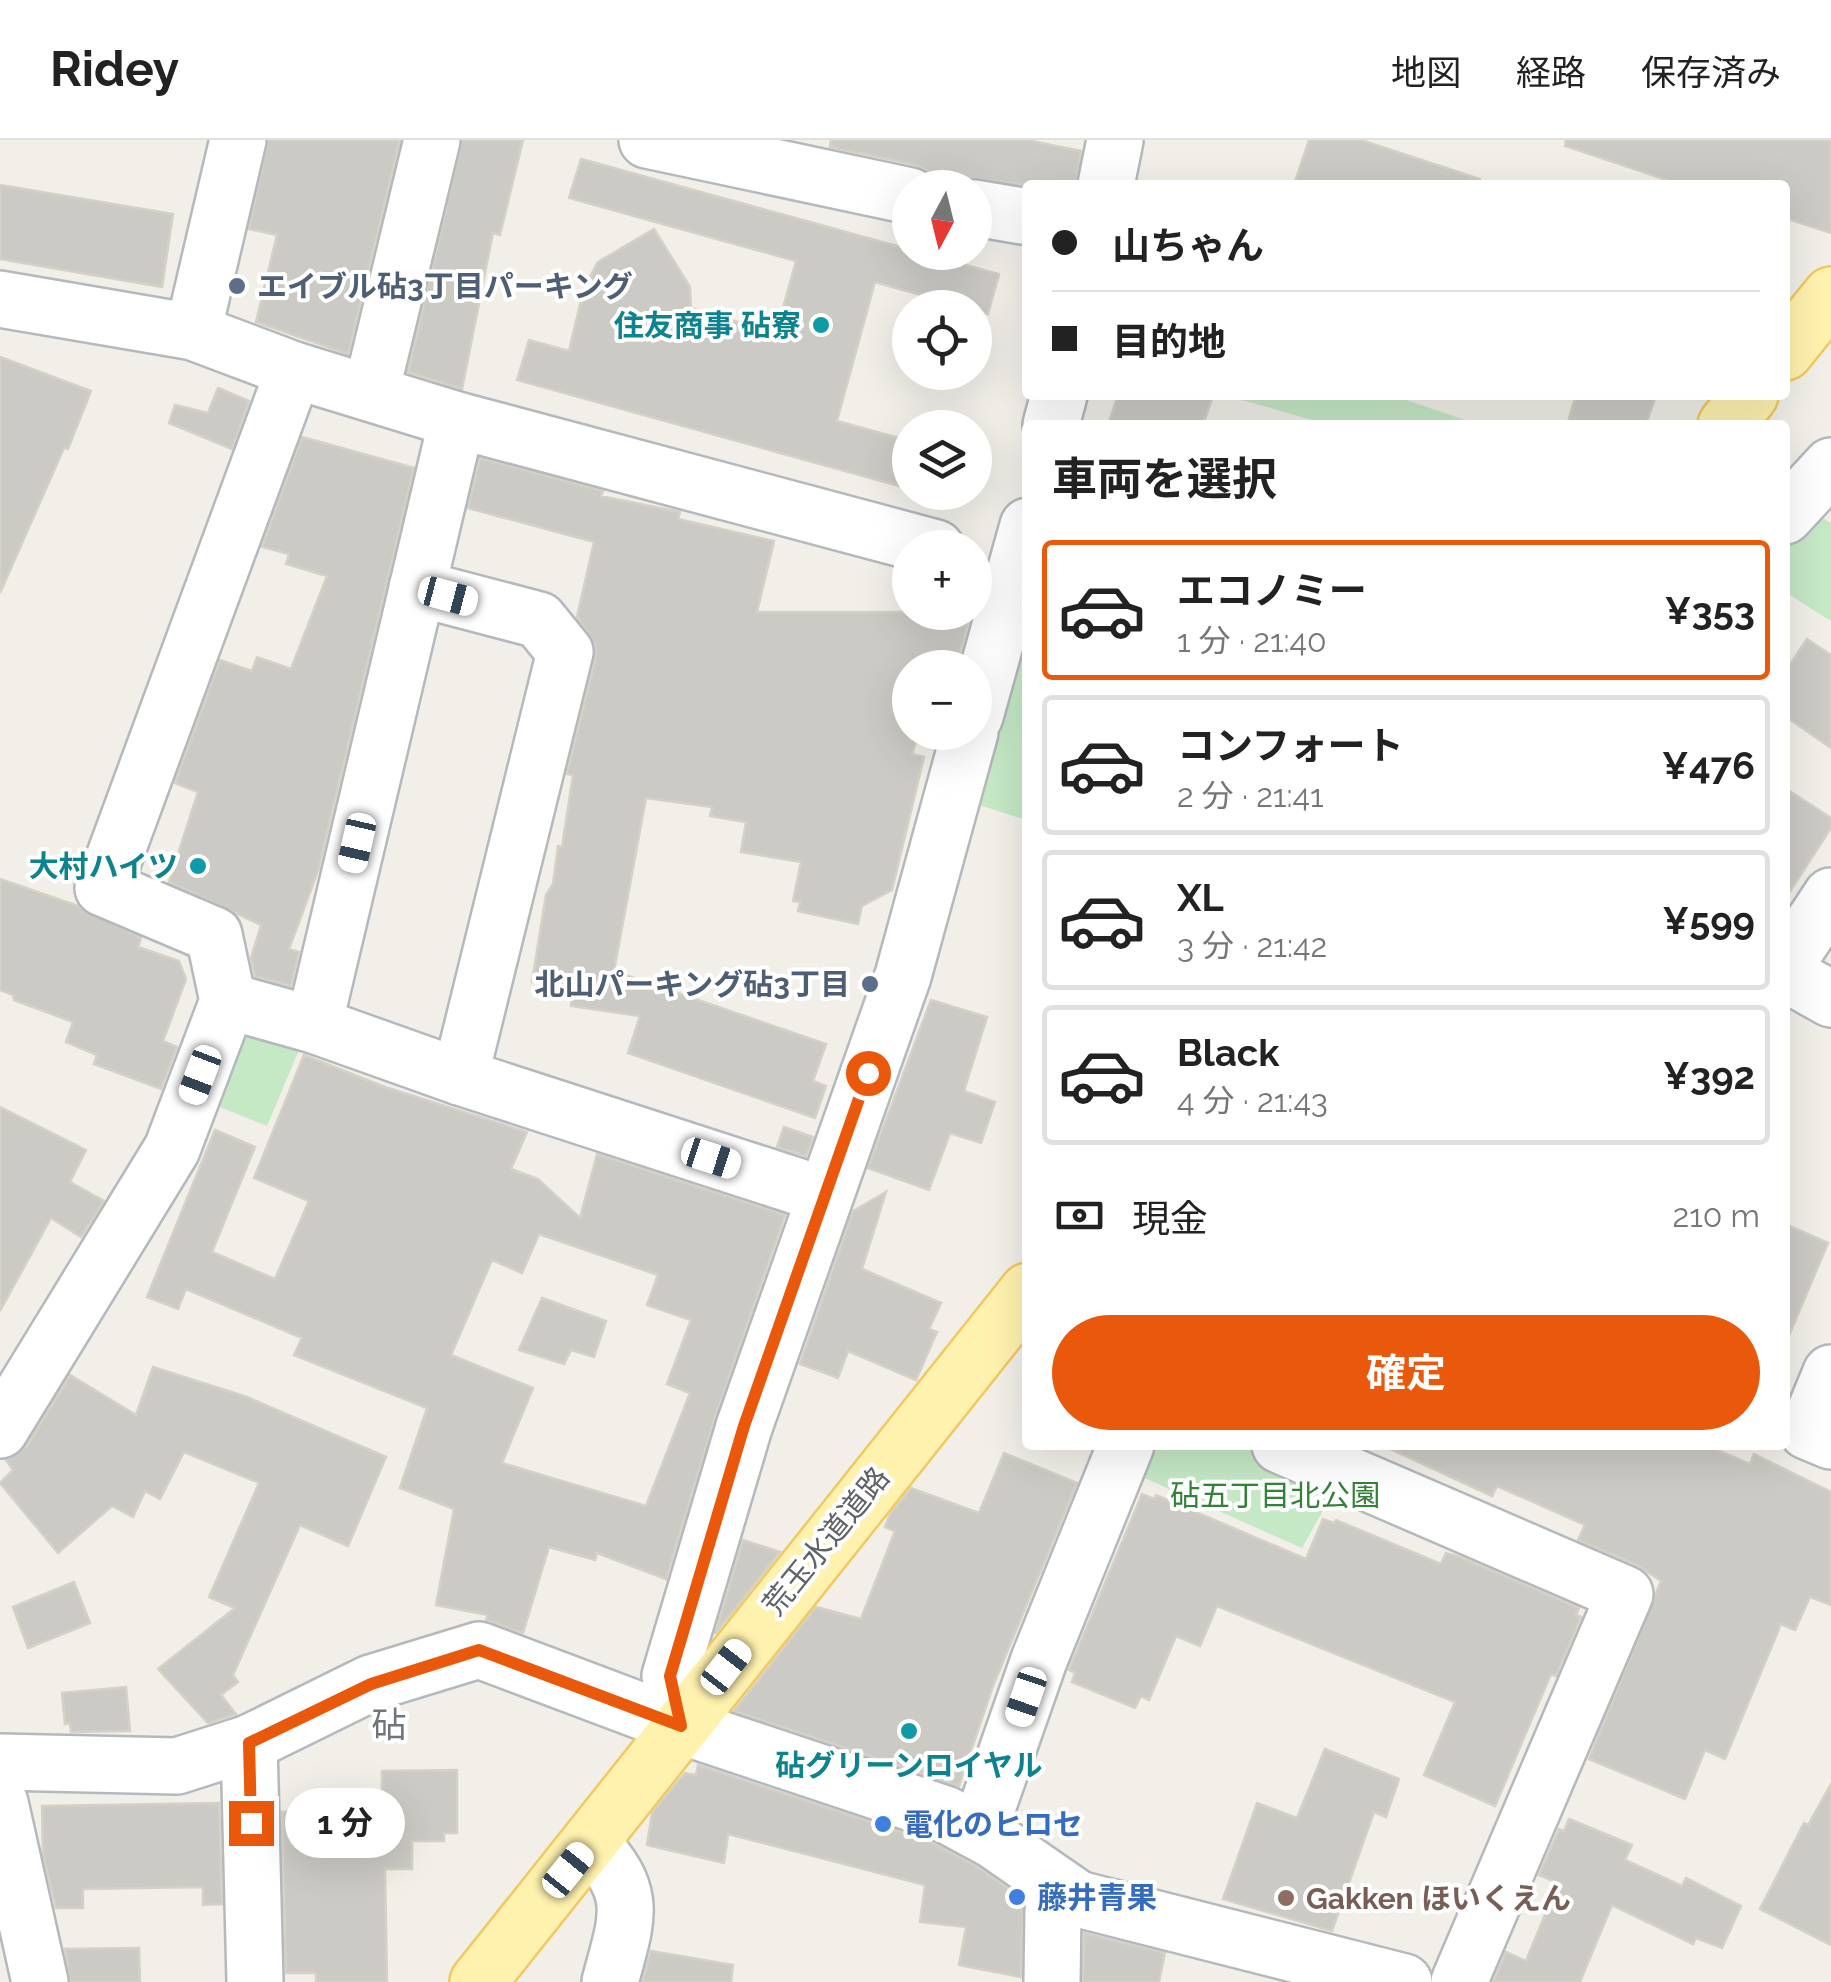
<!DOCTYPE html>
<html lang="ja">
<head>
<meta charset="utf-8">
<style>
	:root { --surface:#fff; --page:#f2f2f2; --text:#222; --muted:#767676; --line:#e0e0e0; --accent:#ea580c }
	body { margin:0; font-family:Raleway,"Noto Sans JP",sans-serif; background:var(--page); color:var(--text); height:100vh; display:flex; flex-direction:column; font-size:38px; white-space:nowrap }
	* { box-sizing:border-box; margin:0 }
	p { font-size:32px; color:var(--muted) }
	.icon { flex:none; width:55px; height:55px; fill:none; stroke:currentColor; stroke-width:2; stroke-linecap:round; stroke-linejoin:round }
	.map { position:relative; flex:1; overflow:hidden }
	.panel { position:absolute; left:1022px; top:280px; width:768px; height:1030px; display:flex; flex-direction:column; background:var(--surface); border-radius:10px; box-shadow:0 10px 40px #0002 }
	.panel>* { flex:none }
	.hud { position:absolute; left:1022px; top:40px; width:768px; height:220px; border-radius:10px; box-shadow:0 10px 40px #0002; display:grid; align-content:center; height:220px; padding:0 30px; background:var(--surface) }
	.needle { width:65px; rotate:187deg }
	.tools { position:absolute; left:892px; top:30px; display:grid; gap:20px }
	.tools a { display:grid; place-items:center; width:100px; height:100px; border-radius:50%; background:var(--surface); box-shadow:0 10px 40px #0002; font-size:50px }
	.end { position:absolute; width:45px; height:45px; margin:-22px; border:12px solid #ea580c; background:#fff; box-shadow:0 0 0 5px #fff }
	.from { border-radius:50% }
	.bubble { position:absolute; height:70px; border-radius:35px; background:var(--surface); box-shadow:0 10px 40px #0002; font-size:32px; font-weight:700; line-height:70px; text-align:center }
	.car { position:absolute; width:30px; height:60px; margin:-30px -15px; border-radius:12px; box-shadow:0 0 8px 2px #0007; background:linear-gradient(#fff 24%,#345 0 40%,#fff 0 76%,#345 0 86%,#fff 0) }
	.hud b { display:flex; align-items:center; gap:35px; height:95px; font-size:38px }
	.hud b+b { border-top:2px solid var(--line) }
	.hud i { width:25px; height:25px; background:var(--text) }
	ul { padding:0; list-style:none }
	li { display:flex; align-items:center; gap:30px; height:140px; margin:0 20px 15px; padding:0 10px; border:5px solid var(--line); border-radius:10px }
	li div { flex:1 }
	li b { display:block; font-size:38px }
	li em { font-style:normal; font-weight:700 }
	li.current { border-color:var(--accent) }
	li>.icon { width:90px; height:90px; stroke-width:1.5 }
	h2 { padding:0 30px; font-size:45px; line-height:120px }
	.pay { display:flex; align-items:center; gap:25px; height:110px; padding:0 30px; font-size:38px }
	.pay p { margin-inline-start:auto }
	.action { display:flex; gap:20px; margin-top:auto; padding:20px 30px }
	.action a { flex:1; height:115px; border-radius:60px; background:var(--accent); color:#fff; font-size:40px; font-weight:700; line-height:115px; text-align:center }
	header { display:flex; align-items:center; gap:60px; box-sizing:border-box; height:140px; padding:0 50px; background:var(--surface); border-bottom:2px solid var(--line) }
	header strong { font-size:48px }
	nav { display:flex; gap:55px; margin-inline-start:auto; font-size:35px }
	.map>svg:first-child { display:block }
	.green { fill:#c5e8c5 }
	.building { fill:#cccac5; stroke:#d6d1c6; stroke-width:2.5; fill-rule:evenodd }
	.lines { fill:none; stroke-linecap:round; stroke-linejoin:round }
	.minor-casing { stroke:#b5b8bc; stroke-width:60 }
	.major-casing { stroke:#f2c960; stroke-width:60 }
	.minor { stroke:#fff; stroke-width:55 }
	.major { stroke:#fff2af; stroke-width:55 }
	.route { stroke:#ea580c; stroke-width:12 }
	.service-dot { fill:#5c6f8a; stroke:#fff; stroke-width:4 }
	.culture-dot { fill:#0f9aa8; stroke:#fff; stroke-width:4 }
	.shop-dot { fill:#3f7fe0; stroke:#fff; stroke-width:4 }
	.education-dot { fill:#8d6e63; stroke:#fff; stroke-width:4 }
	.labels { text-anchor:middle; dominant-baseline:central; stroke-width:8; stroke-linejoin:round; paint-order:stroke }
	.service-label { font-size:30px; font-weight:bold; fill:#4e5e75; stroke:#fff; text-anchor:start }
	.culture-label { font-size:30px; font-weight:bold; fill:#0d838f; stroke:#fff; text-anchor:end }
	.park-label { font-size:30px; fill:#348238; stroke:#fff }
	.street-label { font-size:30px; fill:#5f6368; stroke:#fff }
	.shop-label { font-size:30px; font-weight:bold; fill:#366cbe; stroke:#fff; text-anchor:start }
	.education-label { font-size:30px; font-weight:bold; fill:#785e54; stroke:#fff; text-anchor:start }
	.quarter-label { font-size:35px; fill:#70757a; stroke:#fff }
</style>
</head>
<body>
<header>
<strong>Ridey</strong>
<nav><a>地図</a><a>経路</a><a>保存済み</a></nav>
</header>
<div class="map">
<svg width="1831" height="1842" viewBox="0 0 1831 1842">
	<rect width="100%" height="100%" fill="#f1efe8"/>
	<!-- green -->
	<g class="green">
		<polygon points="1225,255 1391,255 1480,285 1329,285"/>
		<polygon points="1809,370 1831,383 1831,481 1785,452 1785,395"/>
		<polygon points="1027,459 1028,675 1026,680 967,661"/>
		<polygon points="257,891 301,905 267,986 207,962 231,904"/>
		<polygon points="1151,1305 1254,1305 1339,1342 1302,1408 1140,1336"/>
	</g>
	<!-- building -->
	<g class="building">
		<polygon points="268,0 400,0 348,214 256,182 277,95 249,89"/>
		<polygon points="462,0 523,0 500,95 493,93 462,249 408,232"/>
		<polygon points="831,0 1027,0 1081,11 1076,45 1028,45 932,34 916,25 830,7"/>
		<polygon points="1309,0 1361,0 1480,39 1479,45 1294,45"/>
		<polygon points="1566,0 1831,0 1831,93 1785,78 1785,45 1682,45 1565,6"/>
		<polygon points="581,19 999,134 988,174 875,142 837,281 910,301 910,349 517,240 529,200 569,211 584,148 598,122 654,89 690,147 691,168 776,193 796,121 569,58"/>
		<polygon points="0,45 173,74 162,147 0,119"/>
		<polygon points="0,217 91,251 68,309 64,308 0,453"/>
		<polygon points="218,248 249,261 232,309 169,283 175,265 208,273"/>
		<polygon points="1118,255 1213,255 1203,285 1108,285"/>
		<polygon points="1576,255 1656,255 1646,285 1567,285"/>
		<polygon points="302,297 414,328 318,731 289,809 299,812 291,846 255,836 251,818 261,785 169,742 198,652 175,643 220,520 252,531 257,517 291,529 327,436 286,424 289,414 262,407"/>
		<polygon points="480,318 603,351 601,356 680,372 678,379 774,401 757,472 971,472 956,528 910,528 910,599 916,601 912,614 924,617 892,750 862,766 858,784 798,771 800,762 793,761 801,722 741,712 746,682 710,676 712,667 646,658 614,831 826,904 813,941 826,946 815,978 628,913 640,876 571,866 573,848 532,842 546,755 553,744 558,706 562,707 573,635 567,634 595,520 595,504 577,477 594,402 468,368"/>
		<polygon points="1807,499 1831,515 1831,608 1785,576 1785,532"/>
		<polygon points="1785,648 1831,678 1831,688 1785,759"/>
		<polygon points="0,739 78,766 141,798 138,807 179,821 186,839 163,901 177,907 161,949 94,924 97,915 66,902 73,882 14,860 13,855 0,850"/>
		<polygon points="931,860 987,877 964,951 995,962 981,1003 950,993 929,1050 868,1028"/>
		<path d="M304,915L385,947L527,992L511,1029L538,1039L580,1078L597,1014L785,1075L715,1277L666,1439L597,1413L595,1420L549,1407L523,1493L486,1480L488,1475L436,1465L454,1369L400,1348L427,1268L294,1215L302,1198L186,1149L178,1169L147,1157L215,990L255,1007L212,1112L275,1139L309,1061L254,1038ZM539,1094L658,1135L647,1165L691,1180L667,1244L690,1253L646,1366L502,1323L533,1248L451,1215L492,1120L522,1133Z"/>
		<polygon points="0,967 86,1010 70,1042 104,1061 81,1097 51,1078 0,1171"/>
		<polygon points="784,987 813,997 806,1016 777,1007"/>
		<polygon points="886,1052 862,1129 941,1163 929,1189 937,1192 916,1240 848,1211 838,1238 800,1224 853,1071"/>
		<polygon points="1785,1084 1828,1103 1785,1205"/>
		<polygon points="542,1158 606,1181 594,1217 571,1210 564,1224 519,1210"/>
		<polygon points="153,1227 247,1257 386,1317 348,1406 300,1385 233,1535 238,1542 221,1555 236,1574 208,1583 158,1529 235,1468 209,1457 259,1343 184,1312 160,1359 145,1351 133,1377 112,1366 58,1413 0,1343 13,1330 6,1320 27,1306 70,1235 136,1275"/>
		<polygon points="1382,1305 1705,1305 1750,1324 1754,1314 1831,1352 1831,1465 1810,1457 1795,1490 1781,1484 1725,1619 1705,1610 1685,1659 1589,1619 1661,1441 1637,1425 1578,1400 1585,1385 1497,1346 1492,1356"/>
		<polygon points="1004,1313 1077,1343 993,1546 959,1646 734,1571 816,1467 861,1479 895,1391 885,1387 889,1376 911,1348 979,1373"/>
		<polygon points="1142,1354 1154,1359 1156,1355 1306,1419 1323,1379 1334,1383 1336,1380 1441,1424 1446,1413 1460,1417 1579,1468 1576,1475 1581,1477 1556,1536 1551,1534 1495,1666 1424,1635 1455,1562 1217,1466 1200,1506 1176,1496 1149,1560 1141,1556 1135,1568 1072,1542 1075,1533 1069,1530"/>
		<polygon points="743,1400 780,1412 715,1494"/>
		<polygon points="74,1442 90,1483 28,1508 13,1467"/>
		<polygon points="126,1547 130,1591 71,1592 70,1583 65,1584 62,1553"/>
		<polygon points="1325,1609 1399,1639 1386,1677 1374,1672 1332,1791 1223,1759 1257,1663 1297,1678"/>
		<polygon points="698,1625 934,1703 977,1727 1024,1759 1021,1837 959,1825 966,1787 920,1782 925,1745 728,1694 724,1723 647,1705 652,1673 685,1633 696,1635"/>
		<polygon points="457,1630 457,1693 444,1693 444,1701 412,1701 412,1729 385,1729 387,1842 316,1842 316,1833 286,1833 282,1672 309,1671 308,1656 382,1654 382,1631"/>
		<polygon points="1831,1644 1831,1805 1760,1769 1804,1683 1808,1685"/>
		<polygon points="219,1663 222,1764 203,1765 203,1747 83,1749 83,1768 56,1768 43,1714 42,1666"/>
		<polygon points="1569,1679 1632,1705 1625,1720 1682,1746 1686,1738 1741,1766 1722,1808 1696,1798 1693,1804 1612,1765 1580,1842 1493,1842 1506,1812 1526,1821 1558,1743 1539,1735 1559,1689 1564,1691"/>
		<polygon points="1084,1793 1165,1813 1159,1842 1083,1842"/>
		<polygon points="139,1808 140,1842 70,1842 65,1809"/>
		<polygon points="651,1811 733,1825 731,1842 642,1842"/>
	</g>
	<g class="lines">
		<!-- minor casing -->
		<g class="minor-casing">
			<g id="minor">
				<polyline points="647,0 910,56"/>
				<polyline points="1106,45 1115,0"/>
				<polyline points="975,68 1028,77"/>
				<polyline points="0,159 193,192 294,230 457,280 936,408"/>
				<polyline points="193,192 238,0"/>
				<polyline points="371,252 432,0"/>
				<polyline points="1051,285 1059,255"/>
				<polyline points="1785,376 1831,326"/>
				<polyline points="417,448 539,480 565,512 460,937"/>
				<polyline points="975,576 1028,386"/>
				<polyline points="1785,826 1831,756"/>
				<polyline points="1785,833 1831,859"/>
				<polyline points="228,861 314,885 460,937 824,1055"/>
				<polyline points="314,885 457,280"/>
				<polyline points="1831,1233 1807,1291 1831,1301"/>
				<polyline points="0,1290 172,1009 228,861 214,795 103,748 294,230"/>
				<polyline points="1280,1305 1625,1454 1459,1842"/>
				<polyline points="681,1586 670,1536 744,1287 903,836 970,592"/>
				<polyline points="249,1603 255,1842"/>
				<polyline points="0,1622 177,1626 249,1603 371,1543 479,1510 681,1586 945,1674 993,1700 1078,1759 1404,1842"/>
				<polyline points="0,1663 40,1842"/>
				<polyline points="979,1691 1039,1520 1126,1305"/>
				<path d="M590,1702C640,1754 627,1778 610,1842"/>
				<polyline points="1052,1842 1053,1771 1058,1748"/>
			</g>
		</g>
		<!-- major casing -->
		<g class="major-casing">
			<g id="major">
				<polyline points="1785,212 1831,155"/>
				<polyline points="1726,285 1750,255"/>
				<polyline points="478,1842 1028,1151"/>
			</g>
		</g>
		<!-- minor -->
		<use href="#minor" class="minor"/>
		<!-- major -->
		<use href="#major" class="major"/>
	</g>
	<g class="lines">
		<!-- route -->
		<polyline class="route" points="251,1683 249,1603 371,1544 479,1510 681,1586 670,1536 744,1286 868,933"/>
	</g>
	<!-- markers -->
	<g class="service-dot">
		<circle cx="237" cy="146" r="10"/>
		<circle cx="870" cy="844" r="10"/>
	</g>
	<g class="culture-dot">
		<circle cx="821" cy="185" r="10"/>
		<circle cx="198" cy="726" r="10"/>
		<circle cx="909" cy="1591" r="10"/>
	</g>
	<g class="shop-dot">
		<circle cx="883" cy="1684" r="10"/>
		<circle cx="1017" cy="1757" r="10"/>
	</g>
	<circle class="education-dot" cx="1286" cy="1758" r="10"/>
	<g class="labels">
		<!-- service labels -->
		<g class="service-label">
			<text x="257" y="146">エイブル砧3丁目パーキング</text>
			<text x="850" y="844" text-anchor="end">北山パーキング砧3丁目</text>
		</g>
		<!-- culture labels -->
		<g class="culture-label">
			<text x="801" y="185">住友商事 砧寮</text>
			<text x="178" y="726">大村ハイツ</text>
			<text x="909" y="1625" text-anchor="middle">砧グリーンロイヤル</text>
		</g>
		<!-- park labels -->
		<g class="park-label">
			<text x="1275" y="1355">砧五丁目北公園</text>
		</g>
		<!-- street labels -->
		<g class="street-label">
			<text transform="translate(826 1401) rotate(-51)">荒玉水道道路</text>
		</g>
		<!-- shop labels -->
		<g class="shop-label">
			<text x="903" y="1684">電化のヒロセ</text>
			<text x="1037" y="1757">藤井青果</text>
		</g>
		<!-- education labels -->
		<g class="education-label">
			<text x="1306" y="1758">Gakken ほいくえん</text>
		</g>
		<!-- quarter labels -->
		<g class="quarter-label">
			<text x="389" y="1584">砧</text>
		</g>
	</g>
</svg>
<div class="tools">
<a><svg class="needle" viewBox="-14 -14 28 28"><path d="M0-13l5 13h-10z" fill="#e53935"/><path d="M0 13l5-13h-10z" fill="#767676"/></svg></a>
<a><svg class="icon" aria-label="locate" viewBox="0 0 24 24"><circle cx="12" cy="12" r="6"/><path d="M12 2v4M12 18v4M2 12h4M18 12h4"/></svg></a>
<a><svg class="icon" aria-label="layers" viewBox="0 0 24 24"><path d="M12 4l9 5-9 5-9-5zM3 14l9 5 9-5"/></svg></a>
<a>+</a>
<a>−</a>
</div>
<i class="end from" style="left:868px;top:933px"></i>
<i class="end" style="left:251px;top:1683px"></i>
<div class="bubble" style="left:285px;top:1648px;width:120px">1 分</div>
<i class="car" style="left:448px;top:456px;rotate:105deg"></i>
<i class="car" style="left:357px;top:703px;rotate:193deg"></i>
<i class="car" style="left:200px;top:935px;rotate:201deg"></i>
<i class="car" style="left:711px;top:1018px;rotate:108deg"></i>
<i class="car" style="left:726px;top:1527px;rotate:38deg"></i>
<i class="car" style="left:1026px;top:1557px;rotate:199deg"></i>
<i class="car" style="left:568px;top:1730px;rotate:39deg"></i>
<div class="hud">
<b><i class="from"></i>山ちゃん</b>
<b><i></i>目的地</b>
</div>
<section class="panel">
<h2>車両を選択</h2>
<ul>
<li class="current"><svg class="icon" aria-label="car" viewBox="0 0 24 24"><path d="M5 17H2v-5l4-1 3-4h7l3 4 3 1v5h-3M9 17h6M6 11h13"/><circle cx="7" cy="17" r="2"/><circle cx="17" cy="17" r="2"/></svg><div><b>エコノミー</b><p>1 分 · 21:40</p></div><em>¥353</em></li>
<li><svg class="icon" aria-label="car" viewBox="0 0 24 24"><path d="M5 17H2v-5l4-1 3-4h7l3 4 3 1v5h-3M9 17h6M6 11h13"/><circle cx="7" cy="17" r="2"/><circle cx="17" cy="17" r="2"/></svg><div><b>コンフォート</b><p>2 分 · 21:41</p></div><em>¥476</em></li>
<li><svg class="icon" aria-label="car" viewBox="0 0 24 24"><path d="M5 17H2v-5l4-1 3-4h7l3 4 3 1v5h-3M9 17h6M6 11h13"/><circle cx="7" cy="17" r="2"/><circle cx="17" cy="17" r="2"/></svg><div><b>XL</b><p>3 分 · 21:42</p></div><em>¥599</em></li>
<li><svg class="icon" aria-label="car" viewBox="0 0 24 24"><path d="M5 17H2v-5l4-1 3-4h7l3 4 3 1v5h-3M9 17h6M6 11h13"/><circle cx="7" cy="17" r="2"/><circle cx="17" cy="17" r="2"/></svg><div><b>Black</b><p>4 分 · 21:43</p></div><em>¥392</em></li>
</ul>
<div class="pay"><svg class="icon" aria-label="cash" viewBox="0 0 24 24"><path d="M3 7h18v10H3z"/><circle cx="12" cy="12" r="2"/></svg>現金<p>210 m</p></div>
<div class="action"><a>確定</a></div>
</section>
</div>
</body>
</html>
